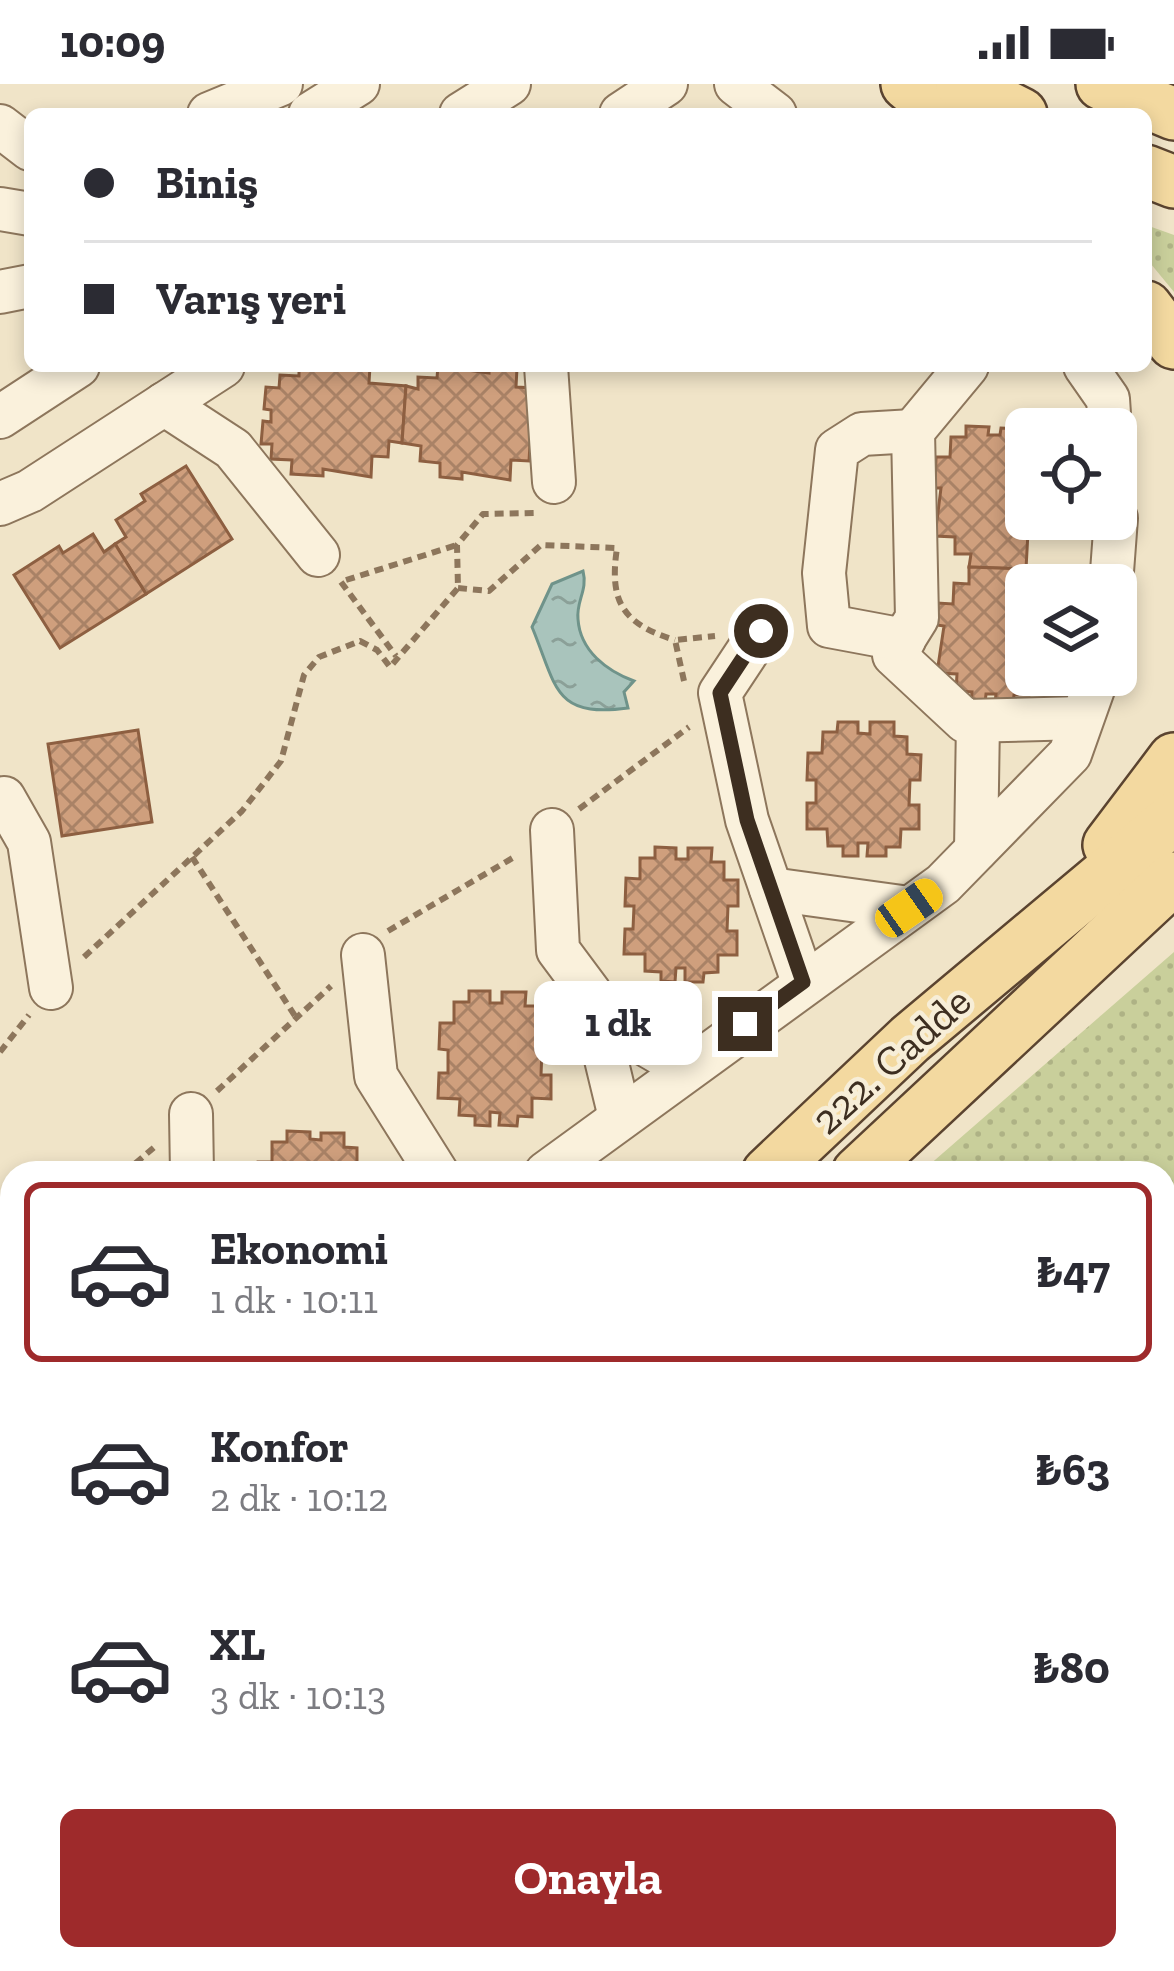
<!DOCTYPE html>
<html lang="tr">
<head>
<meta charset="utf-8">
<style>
	:root { --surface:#fff; --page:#f2f2f3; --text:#2b2b33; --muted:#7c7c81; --line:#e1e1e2; --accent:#9e2a2b }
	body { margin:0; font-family:"Zilla Slab",serif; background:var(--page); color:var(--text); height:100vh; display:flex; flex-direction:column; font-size:45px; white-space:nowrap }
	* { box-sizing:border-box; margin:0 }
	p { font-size:39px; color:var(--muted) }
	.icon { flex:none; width:66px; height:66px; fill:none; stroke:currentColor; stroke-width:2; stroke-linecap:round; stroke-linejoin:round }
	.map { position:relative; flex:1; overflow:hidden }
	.side { position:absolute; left:0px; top:1077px; width:1176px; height:810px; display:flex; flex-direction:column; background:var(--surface); border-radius:36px 36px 0 0; box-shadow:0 6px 18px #0003 }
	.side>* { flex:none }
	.hud { position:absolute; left:24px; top:24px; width:1128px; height:264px; border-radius:18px; box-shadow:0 6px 18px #0003; display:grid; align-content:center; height:264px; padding:0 60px; background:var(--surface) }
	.tools { position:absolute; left:1005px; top:324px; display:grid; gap:24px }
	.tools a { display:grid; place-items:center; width:132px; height:132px; border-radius:18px; background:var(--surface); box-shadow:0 6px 18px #0003; font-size:60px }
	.end { position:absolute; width:54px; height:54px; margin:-27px; border:15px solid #3d2e20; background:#fff; box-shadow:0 0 0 6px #fff }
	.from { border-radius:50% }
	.bubble { position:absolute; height:84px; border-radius:18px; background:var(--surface); box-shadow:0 6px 18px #0003; font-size:39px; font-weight:700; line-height:84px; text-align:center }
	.car { position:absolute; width:36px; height:72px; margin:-36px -18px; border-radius:15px; box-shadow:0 0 9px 3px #0007; background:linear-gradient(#f5c518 24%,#345 0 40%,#f5c518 0 76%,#345 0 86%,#f5c518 0) }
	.hud b { display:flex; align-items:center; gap:42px; height:114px; font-size:45px }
	.hud b+b { border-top:3px solid var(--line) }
	.hud i { width:30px; height:30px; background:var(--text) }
	ul { padding:21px 0 0; list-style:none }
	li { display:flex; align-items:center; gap:36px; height:180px; margin:0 24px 18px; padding:0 36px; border:6px solid transparent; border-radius:18px }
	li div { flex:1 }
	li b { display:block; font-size:45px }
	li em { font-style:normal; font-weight:700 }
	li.on { border-color:var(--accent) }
	li>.icon { width:108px; height:108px; stroke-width:1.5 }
	.primary-button { display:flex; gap:24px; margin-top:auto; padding:24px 60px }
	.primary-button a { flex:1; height:138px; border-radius:18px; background:var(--accent); color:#fff; font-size:48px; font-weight:700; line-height:138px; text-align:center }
	.status { display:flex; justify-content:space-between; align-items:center; height:84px; padding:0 60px; background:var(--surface); direction:ltr }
	.status svg { height:33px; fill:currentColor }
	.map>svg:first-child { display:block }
	.grass { fill:url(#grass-dots) }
	.water { fill:url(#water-ripples); stroke:#6f938a; stroke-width:3 }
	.building { fill:url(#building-cross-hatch); stroke:#8d5f41; stroke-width:3 }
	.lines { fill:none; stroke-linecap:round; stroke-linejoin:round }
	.minor-casing { stroke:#8d765c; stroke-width:46 }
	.major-casing { stroke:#5b4430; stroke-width:56 }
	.path { stroke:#8d765c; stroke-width:6; stroke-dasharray:9 6; stroke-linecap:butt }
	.minor { stroke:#faf1dc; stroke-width:42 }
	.major { stroke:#f3d9a0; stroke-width:51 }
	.route { stroke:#3d2e20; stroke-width:15 }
	.labels { text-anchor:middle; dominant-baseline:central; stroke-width:9; stroke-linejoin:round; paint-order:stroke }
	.street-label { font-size:42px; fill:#3d2e20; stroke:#f7eed8 }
</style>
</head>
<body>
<div class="status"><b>10:09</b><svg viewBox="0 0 49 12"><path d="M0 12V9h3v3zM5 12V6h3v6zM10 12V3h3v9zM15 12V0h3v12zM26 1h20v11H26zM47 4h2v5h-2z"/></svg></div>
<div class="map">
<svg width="1174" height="1887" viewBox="0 0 1174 1887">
	<defs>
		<pattern id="grass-dots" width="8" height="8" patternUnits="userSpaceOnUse" patternTransform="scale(3)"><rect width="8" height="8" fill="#c9cf9b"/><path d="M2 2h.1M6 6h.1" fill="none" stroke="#aeb285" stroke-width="1.8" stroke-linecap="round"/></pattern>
		<pattern id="water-ripples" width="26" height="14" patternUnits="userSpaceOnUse" patternTransform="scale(3)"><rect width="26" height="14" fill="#a9c4bc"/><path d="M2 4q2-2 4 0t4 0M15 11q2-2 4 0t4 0" fill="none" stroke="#8ba098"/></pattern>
		<pattern id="building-cross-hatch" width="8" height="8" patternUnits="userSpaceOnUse" patternTransform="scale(3)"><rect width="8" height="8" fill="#cf9f7d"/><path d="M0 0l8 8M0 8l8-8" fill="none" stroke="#a98266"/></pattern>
	</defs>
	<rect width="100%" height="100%" fill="#f0e4c8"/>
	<!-- grass -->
	<g class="grass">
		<polygon points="1146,141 1174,151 1174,208 1146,174"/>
		<polygon points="1174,868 1174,1158 1164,1163 1164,1089 920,1089"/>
	</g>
	<!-- water -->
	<path class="water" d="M583,487C588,506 576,517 578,535C580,567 607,587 634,597L624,608L628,624C553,634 557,603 532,543L552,500Z"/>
	<!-- building -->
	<g class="building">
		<polygon points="299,282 350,286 370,282 369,299 406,302 402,359 389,357 388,373 372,372 371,393 323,385 323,392 291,390 292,376 271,375 272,360 261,360 263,337 271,338 271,326 264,325 266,303 279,304 280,291 299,292"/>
		<polygon points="438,282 489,289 489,283 517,284 516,303 534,304 540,362 530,361 529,377 511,376 510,396 462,388 462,395 440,393 440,379 420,377 421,362 402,359 406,302 418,305 418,293 437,294"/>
		<polygon points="966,342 989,343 988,351 1000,351 1001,344 1023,345 1026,435 1047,435 1047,449 1028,448 1026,485 969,483 971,470 955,470 955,453 935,452 941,404 935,404 936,373 950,373 951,353 966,353"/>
		<polygon points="186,382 232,455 146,510 115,460 126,453 116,436 145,417 141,410"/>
		<polygon points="93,450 104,468 115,460 146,510 60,564 14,491 59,462 63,469"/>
		<polygon points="969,483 1026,485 1026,495 1039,496 1039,501 1026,501 1026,591 1049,594 1030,593 1029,611 1014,611 1013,620 995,619 996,610 986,610 985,619 971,619 972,608 956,607 957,590 937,589 944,542 937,541 938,519 953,520 954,499 969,500"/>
		<polygon points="838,638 858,638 858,649 870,650 870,638 894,638 894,652 907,653 907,670 921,671 920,696 910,696 909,721 919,721 919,745 901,745 900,763 886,763 886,772 867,772 868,759 858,759 858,772 843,772 843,762 828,762 827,745 807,745 807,719 816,719 816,696 807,696 808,669 822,669 823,648 837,648"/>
		<polygon points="138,646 152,738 62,752 48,660"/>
		<polygon points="655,763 676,764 676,775 688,775 688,764 712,764 711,778 724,778 724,796 738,796 738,822 728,822 727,847 737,847 737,871 718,871 718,888 704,889 703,898 685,898 685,884 676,884 675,898 661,897 661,888 645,887 645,870 624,870 625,845 633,845 634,822 625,822 626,794 640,795 640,774 655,774"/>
		<polygon points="469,907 490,907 490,919 502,919 502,908 526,908 525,922 539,922 538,940 552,940 551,966 542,966 541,991 551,991 551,1015 532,1014 532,1033 518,1032 517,1042 499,1041 500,1029 490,1028 490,1042 475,1041 475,1032 459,1031 460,1015 438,1014 439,989 448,989 448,966 439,965 440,939 454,939 454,918 469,918"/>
		<polygon points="287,1047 310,1048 310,1055 321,1056 321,1049 344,1049 344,1063 357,1064 357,1081 371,1082 370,1089 257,1089 258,1078 272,1078 272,1058 287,1058"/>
		<polygon points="1174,1356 1174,1460 1164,1462 1164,1359"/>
		<polygon points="1174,1631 1174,1746 1166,1748 1164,1633"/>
		<polygon points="1082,1875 1127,1875 1130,1887 1085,1887"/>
	</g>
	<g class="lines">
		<!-- minor casing -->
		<g class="minor-casing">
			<g id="minor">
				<polyline points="736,0 775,30"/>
				<polyline points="209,30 281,0"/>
				<polyline points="310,30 358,0"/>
				<polyline points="461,30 509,0"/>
				<polyline points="621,30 666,0"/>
				<polyline points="0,42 30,65"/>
				<polyline points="0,125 30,130"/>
				<polyline points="0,208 30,202"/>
				<polyline points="546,282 554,398"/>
				<polyline points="967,282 913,347 917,534 894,571 965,637 1082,634"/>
				<polyline points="1085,282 1108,315 1110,345"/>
				<polyline points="164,320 233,365 318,471"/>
				<polyline points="0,333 78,282"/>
				<polyline points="0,420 30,407 223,282"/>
				<polyline points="1111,501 1116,434"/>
				<polyline points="761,547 720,609 747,736 803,898"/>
				<polyline points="904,556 829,542 824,489 837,366 862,350 913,347"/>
				<polyline points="4,714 29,758 51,904"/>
				<polyline points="552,746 558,866 590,909 620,1033"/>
				<polyline points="976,766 978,637"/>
				<polyline points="771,805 909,824"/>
				<polyline points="363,871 376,992 437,1089"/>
				<polyline points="595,931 686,984"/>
				<polyline points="191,1030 192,1089"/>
				<polyline points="546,1089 943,800 1070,670 1098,591"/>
				<polyline points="1164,1224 1174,1219"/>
				<polyline points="1164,1574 1174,1571"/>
				<polyline points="0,1710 12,1703"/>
				<polyline points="580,1875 584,1887"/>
				<polyline points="942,1875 945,1887"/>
			</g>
		</g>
		<!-- major casing -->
		<g class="major-casing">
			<g id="major">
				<polyline points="907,0 943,30"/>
				<polyline points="962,0 1021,30"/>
				<polyline points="1102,0 1174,30"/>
				<polyline points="1146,87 1174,98"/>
				<polyline points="1146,223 1174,259"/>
				<polyline points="1109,761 1174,675"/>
				<polyline points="768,1089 910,955 1174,734"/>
				<polyline points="858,1089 1174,794"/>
				<polyline points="113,1887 120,1875"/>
				<polyline points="181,1887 187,1875"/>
			</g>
		</g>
		<!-- path -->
		<g class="path">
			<polyline points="346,496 457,461"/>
			<polyline points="341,498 396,572"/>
			<path d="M458,504L489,507L541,461L617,464C609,517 622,540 675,556"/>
			<polyline points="684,597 675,556 715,552"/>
			<polyline points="579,725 689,643"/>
			<polyline points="192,773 297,935"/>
			<polyline points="388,847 516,772"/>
			<polyline points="84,873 242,727 281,677 304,591 319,573 360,557 377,566 390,583 458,504 457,461 483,430 536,429"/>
			<polyline points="0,968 29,931"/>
			<polyline points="217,1007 331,902"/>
			<polyline points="124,1089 158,1060"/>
			<polyline points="0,1197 12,1187"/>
		</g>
		<!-- minor -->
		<use href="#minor" class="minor"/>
		<!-- major -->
		<use href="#major" class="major"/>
	</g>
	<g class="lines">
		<!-- route -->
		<polyline class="route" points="745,940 803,898 747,736 720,609 761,547"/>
	</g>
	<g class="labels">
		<!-- street labels -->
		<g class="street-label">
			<text transform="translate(891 976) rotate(-42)">222. Cadde</text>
		</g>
	</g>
</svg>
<div class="tools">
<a><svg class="icon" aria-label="locate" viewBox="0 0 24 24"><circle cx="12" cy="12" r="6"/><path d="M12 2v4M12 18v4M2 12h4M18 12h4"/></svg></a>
<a><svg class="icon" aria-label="layers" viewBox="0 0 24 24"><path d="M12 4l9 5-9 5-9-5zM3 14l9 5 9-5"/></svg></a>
</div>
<i class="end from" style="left:761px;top:547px"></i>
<i class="end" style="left:745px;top:940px"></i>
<div class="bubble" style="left:534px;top:897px;width:168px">1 dk</div>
<i class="car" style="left:909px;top:824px;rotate:55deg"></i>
<div class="hud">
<b><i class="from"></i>Biniş</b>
<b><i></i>Varış yeri</b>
</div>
<section class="side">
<ul>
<li class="on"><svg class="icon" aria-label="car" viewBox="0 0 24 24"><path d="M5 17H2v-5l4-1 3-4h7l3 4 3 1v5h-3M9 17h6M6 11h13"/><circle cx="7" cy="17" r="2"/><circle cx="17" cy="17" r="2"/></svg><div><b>Ekonomi</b><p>1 dk · 10:11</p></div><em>₺47</em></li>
<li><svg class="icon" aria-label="car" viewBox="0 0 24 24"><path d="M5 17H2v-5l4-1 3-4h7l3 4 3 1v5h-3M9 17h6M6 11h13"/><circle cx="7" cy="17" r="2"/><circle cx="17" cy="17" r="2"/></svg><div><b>Konfor</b><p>2 dk · 10:12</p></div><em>₺63</em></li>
<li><svg class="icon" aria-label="car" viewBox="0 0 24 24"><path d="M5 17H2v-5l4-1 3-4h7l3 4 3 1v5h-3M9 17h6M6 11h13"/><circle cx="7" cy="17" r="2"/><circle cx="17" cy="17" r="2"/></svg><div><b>XL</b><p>3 dk · 10:13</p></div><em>₺80</em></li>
</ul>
<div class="primary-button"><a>Onayla</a></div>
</section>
</div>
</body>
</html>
